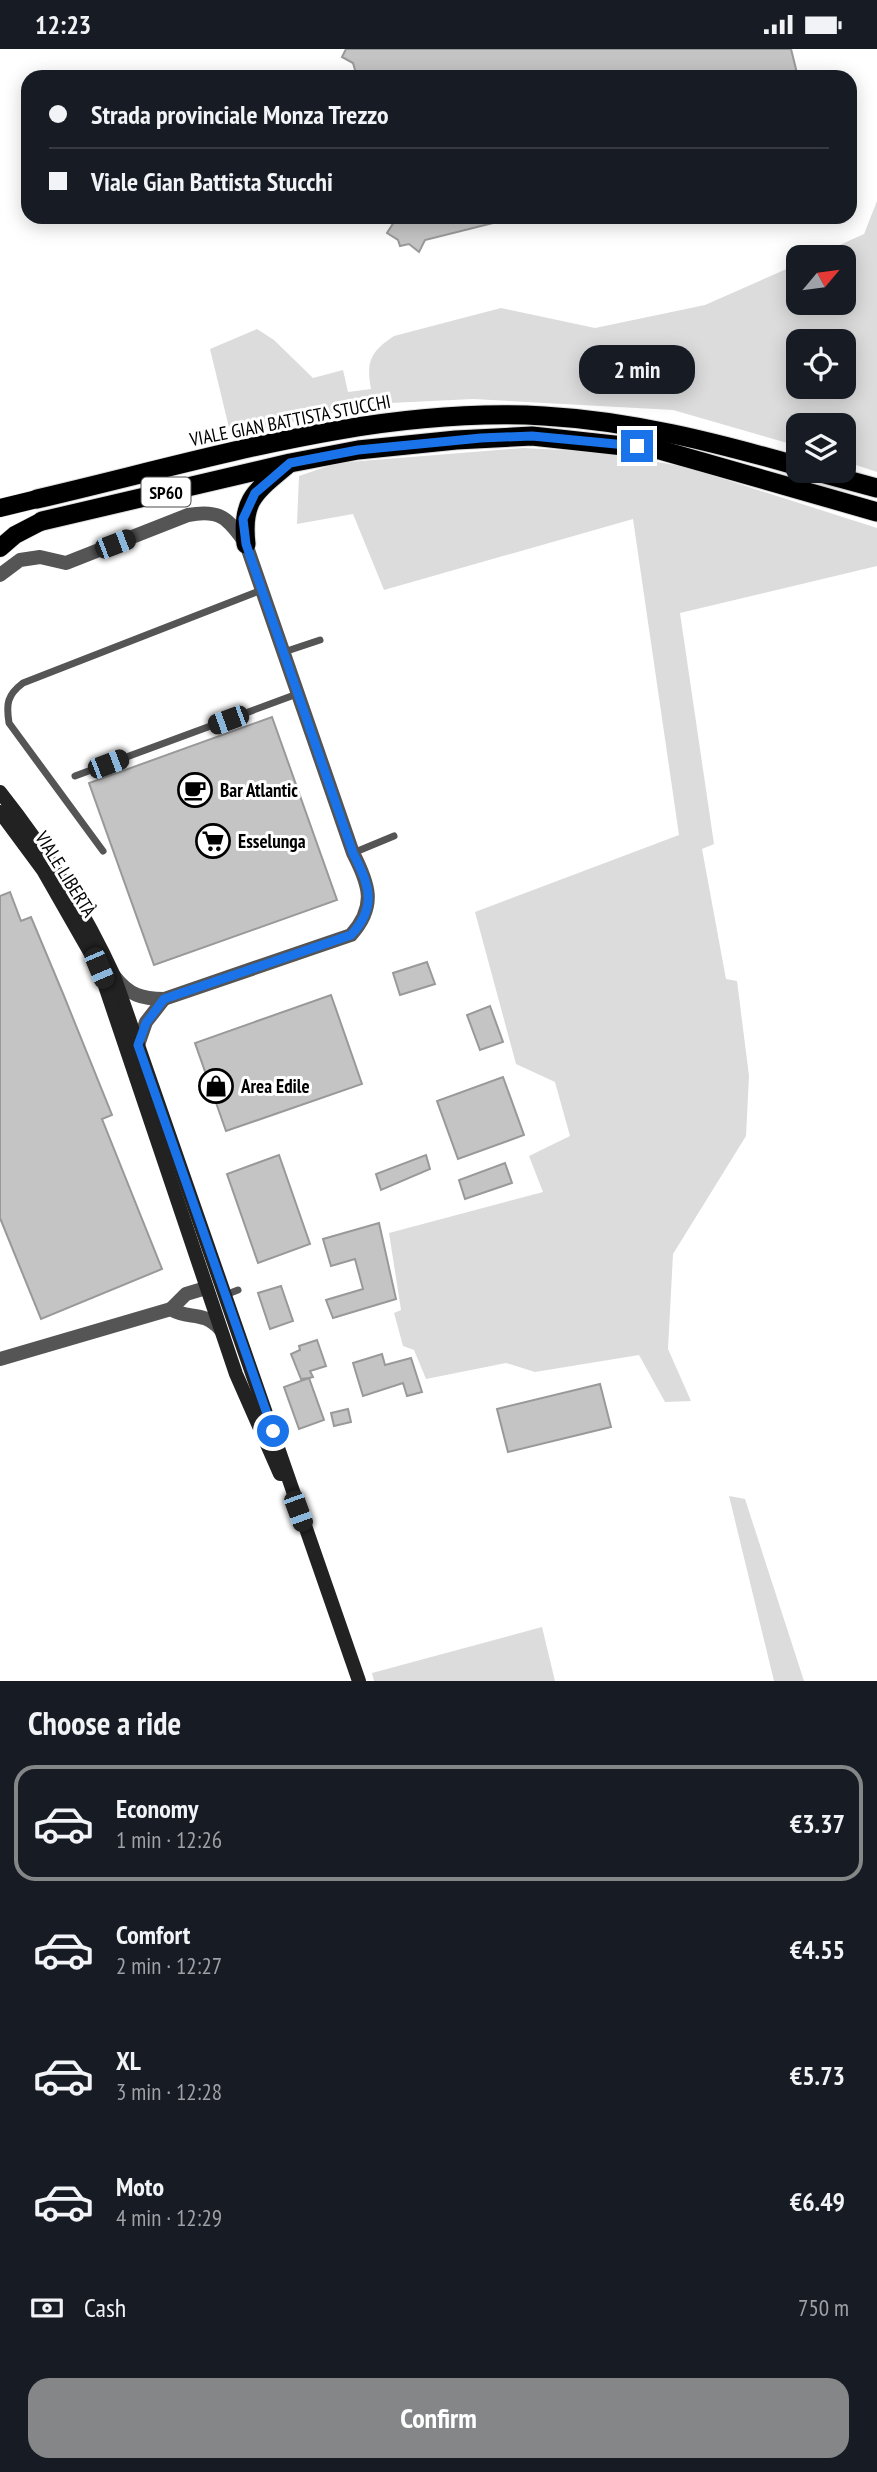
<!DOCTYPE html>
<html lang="en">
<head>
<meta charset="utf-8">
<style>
	:root { --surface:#171b24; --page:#242831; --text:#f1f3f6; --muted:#9ea1a6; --line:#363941; --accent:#858687 }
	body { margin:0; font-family:"PT Sans Narrow",sans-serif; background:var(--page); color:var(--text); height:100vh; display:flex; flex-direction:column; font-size:26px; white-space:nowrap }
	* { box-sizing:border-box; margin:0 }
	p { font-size:23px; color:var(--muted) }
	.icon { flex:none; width:38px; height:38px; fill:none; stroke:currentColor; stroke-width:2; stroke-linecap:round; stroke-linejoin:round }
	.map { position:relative; height:1632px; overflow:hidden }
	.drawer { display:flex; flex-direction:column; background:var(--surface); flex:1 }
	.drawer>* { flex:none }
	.hud { position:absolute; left:21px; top:21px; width:836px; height:154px; border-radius:21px; box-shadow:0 4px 18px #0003; display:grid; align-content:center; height:154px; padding:0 28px; background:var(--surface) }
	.needle { width:46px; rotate:61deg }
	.buttons { position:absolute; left:786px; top:196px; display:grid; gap:14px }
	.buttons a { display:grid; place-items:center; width:70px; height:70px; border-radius:14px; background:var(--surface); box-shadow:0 4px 18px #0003; font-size:35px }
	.end { position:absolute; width:32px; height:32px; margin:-16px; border:9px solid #1a73e8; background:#fff; box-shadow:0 0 0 4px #fff }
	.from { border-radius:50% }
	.bubble { position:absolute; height:49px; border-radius:21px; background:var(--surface); box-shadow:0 4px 18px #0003; font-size:23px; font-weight:700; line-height:49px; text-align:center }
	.car { position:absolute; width:21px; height:42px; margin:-21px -10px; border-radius:9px; box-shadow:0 0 5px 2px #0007; background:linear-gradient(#222 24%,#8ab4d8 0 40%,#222 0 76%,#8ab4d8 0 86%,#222 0) }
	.hud b { display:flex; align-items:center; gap:24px; height:66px; font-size:26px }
	.hud b+b { border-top:2px solid var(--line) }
	.hud i { width:18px; height:18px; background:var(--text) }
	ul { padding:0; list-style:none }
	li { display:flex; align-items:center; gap:21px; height:116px; margin:0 14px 10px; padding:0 14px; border:4px solid transparent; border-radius:21px }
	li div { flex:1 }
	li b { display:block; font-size:26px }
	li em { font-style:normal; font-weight:700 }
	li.active { border-color:var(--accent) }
	li>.icon { width:63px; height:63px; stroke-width:1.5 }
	h2 { padding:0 28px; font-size:32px; line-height:84px }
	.pay { display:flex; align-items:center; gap:18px; height:77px; padding:0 28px; font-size:26px }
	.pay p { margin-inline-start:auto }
	.button { display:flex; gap:14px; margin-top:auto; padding:14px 28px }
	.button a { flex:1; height:80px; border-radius:21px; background:var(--accent); color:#fff; font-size:28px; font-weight:700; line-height:80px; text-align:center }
	.status { display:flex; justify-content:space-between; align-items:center; height:49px; padding:0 35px; background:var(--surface); direction:ltr }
	.status svg { height:19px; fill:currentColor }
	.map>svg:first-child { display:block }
	.green { fill:#dcdcdc; fill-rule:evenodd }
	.building { fill:#c4c4c4; stroke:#999; stroke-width:2 }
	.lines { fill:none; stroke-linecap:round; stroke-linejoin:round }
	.primary-casing { stroke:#dbdbdb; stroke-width:19 }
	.trunk-casing { stroke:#dbdbdb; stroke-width:21 }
	.service { stroke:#555; stroke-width:7 }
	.minor { stroke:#555; stroke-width:14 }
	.secondary { stroke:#222; stroke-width:14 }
	.primary { stroke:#000; stroke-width:18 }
	.trunk { stroke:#000; stroke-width:19 }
	.route { stroke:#1a73e8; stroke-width:9 }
	.labels { text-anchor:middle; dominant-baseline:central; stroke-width:6; stroke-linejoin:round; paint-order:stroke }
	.shield { fill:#fff; stroke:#4c4c4c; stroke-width:2 }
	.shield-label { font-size:18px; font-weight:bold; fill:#000 }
	.street-label { font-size:19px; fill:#000; stroke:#fff }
	.poi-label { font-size:19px; font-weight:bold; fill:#000; stroke:#fff; text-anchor:start }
</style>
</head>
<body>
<div class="status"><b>12:23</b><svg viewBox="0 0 49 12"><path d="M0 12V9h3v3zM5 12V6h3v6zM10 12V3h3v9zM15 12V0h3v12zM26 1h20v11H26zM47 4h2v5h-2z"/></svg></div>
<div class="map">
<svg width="877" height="1632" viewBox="0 0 877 1632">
	<rect width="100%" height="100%" fill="#fff"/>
	<!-- green -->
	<g class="green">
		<path d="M877,152V423L844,412V376H798V397L673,361L473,350L370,355L231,387L210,300L257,280L274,291L313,329L343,321L348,343L371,340C366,313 370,303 394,287L501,259L595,279L705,256L798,215V254H844V208H813L864,185ZM798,292H844V338H798Z"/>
		<polygon points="523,399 602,403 686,418 877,479 877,517 680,564 714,795 702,800 726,930 737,932 749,1027 746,1087 673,1205 668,1300 691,1352 665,1353 639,1306 535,1323 506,1314 426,1330 414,1301 403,1297 394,1264 401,1261 389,1184 543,1143 529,1107 570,1087 555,1033 516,1015 475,863 679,786 633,470 384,541 353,465 297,475 299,427 337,414"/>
		<polygon points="729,1447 745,1450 804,1632 774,1632"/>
		<polygon points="542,1578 555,1632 374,1632 372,1624"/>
	</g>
	<!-- building -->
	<g class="building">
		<polygon points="346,0 791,0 798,28 357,28 353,14 342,8"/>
		<polygon points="392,168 500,168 501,172 425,191 419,203 409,195 400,197 398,191 387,184 394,173"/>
		<polygon points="272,668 337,851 154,916 89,734"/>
		<polygon points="10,843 21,872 31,868 64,947 112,1066 102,1070 162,1220 41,1270 0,1169 0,847"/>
		<polygon points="427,913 435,935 400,946 393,924"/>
		<polygon points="331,946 362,1035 226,1082 195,994"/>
		<polygon points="490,957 503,993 480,1001 467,966"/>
		<polygon points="503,1028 524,1086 458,1110 437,1052"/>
		<polygon points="279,1106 310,1195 258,1214 227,1125"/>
		<polygon points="426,1106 430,1120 381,1141 376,1125"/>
		<polygon points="505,1114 512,1134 465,1150 459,1131"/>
		<polygon points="379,1174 396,1250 333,1269 326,1251 363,1240 355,1210 331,1217 323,1190"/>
		<polygon points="281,1237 293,1272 270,1280 258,1244"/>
		<polygon points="317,1291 326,1317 310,1322 313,1328 309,1329 324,1371 299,1380 284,1338 309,1329 301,1330 291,1305 300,1301 299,1297"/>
		<polygon points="382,1305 385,1316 411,1309 422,1343 407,1347 403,1334 363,1347 353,1314"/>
		<polygon points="600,1335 611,1378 508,1403 497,1360"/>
		<polygon points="348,1360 351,1373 334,1377 331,1364"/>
	</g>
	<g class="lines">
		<!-- primary casing -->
		<g class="primary-casing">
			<g id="primary">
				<polyline points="0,459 37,450"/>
				<polyline points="0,499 15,486 42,472"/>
			</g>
		</g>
		<!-- trunk casing -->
		<g class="trunk-casing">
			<g id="trunk">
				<polyline points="814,422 877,439"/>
				<path d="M37,450C201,412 374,357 544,367C631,372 714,393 798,417"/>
				<polyline points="42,472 290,414 358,401 456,391 532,387 660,401 877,463"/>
				<path d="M246,495C241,451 255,443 287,416"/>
			</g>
		</g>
		<!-- service -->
		<g class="service">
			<polyline points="284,603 320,591"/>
			<polyline points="75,727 297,645"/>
			<path d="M103,802L9,674C6,655 7,646 23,634L262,541"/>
			<polyline points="353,804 394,787"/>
			<polyline points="225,1246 238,1241"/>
		</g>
		<!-- minor -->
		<g class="minor">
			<path d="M0,526L20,511L40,508L66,514L188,466C220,460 228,469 246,495L353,804C369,835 377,857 351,886L164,950C142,950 129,946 115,928"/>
			<polyline points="138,996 146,973 164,950"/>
			<path d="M171,1260C188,1271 203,1261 220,1280"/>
			<polyline points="171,1260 186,1245 206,1239"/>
			<polyline points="0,1310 171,1260"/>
		</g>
		<!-- secondary -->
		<g class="secondary">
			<path d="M0,743C45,800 84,861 114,927L359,1632"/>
			<polyline points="0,763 43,821 99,919 236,1325 280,1425"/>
		</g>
		<!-- primary -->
		<use href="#primary" class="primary"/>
		<!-- trunk -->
		<use href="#trunk" class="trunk"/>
	</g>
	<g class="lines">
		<!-- route -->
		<path class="route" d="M273,1382L138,996L146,974L164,950L351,886C378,857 369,836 353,804L246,495L243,470L255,444L290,414L358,401L481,389L532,387L637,397"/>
	</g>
	<!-- icons -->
	<defs>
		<g id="cafe-ring" transform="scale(1.75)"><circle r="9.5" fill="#fff" stroke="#000" stroke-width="1.5"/><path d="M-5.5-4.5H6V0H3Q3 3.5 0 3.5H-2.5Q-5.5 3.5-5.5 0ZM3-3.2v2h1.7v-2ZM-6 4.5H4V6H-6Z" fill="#000"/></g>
		<g id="supermarket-ring" transform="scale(1.75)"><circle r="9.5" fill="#fff" stroke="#000" stroke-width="1.5"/><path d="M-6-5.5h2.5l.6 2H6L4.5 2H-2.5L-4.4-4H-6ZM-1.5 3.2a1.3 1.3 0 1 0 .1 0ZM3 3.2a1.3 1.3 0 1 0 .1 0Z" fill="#000"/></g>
		<g id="shop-ring" transform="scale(1.75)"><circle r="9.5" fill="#fff" stroke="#000" stroke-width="1.5"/><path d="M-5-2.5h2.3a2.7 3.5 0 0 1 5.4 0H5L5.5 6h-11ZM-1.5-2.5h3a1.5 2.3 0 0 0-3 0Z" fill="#000"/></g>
	</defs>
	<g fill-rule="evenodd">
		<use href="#cafe-ring" x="195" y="741"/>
		<use href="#supermarket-ring" x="213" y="792"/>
		<use href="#shop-ring" x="216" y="1037"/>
	</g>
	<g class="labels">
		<!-- shield labels -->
		<rect class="shield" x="141.5" y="428.5" width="49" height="29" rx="5"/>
		<g class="shield-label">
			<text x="166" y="443">SP60</text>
		</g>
		<!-- street labels -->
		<g class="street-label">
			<text transform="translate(290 371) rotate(-11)">VIALE GIAN BATTISTA STUCCHI</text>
			<text transform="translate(66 825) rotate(58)">VIALE LIBERTÀ</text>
		</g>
		<!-- poi labels -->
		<g class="poi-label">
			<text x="220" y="741">Bar Atlantic</text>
			<text x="238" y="792">Esselunga</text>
			<text x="241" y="1037">Area Edile</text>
		</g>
	</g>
</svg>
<div class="buttons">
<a><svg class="needle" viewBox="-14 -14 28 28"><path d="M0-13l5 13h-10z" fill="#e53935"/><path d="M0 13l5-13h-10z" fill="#9ea1a6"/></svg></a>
<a><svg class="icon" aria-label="locate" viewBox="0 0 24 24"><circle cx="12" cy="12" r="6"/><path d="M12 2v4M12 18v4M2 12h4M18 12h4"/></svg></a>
<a><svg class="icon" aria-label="layers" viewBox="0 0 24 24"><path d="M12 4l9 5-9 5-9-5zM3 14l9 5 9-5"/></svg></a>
</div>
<i class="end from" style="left:273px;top:1382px"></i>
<i class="end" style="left:637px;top:397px"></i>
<div class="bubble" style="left:579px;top:296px;width:116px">2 min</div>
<i class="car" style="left:115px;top:495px;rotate:69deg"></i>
<i class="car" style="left:228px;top:671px;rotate:250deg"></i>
<i class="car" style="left:108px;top:715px;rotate:69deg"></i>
<i class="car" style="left:99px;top:919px;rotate:157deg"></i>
<i class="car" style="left:298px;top:1462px;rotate:160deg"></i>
<div class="hud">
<b><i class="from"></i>Strada provinciale Monza Trezzo</b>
<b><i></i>Viale Gian Battista Stucchi</b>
</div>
</div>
<section class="drawer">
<h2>Choose a ride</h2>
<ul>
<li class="active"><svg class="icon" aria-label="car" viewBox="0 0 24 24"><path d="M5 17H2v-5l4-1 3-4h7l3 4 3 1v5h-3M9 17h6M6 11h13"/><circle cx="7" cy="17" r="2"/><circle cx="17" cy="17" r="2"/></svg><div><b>Economy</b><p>1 min · 12:26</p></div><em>€3.37</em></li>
<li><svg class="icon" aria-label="car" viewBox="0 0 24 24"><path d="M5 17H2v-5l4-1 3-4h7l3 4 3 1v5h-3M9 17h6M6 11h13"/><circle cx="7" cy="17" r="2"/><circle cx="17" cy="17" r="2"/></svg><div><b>Comfort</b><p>2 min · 12:27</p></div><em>€4.55</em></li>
<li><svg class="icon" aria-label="car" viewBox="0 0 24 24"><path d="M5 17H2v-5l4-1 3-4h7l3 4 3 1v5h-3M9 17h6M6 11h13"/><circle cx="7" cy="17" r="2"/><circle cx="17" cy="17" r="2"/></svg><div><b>XL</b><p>3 min · 12:28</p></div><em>€5.73</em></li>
<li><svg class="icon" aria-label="car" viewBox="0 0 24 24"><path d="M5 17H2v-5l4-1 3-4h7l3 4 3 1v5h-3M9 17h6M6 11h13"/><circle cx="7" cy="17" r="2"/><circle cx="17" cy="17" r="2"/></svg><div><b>Moto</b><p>4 min · 12:29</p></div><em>€6.49</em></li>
</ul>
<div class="pay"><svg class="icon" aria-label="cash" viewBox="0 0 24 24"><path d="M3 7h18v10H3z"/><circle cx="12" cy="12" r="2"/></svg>Cash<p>750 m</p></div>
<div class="button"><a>Confirm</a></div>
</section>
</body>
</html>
